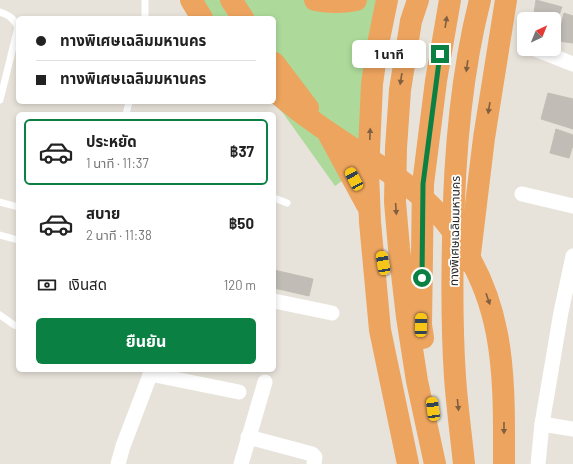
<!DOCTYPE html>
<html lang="th">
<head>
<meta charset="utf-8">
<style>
	:root { --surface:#fff; --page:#f6f6f6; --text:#222; --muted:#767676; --line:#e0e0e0; --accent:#0b8043 }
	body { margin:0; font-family:Barlow,"Noto Sans Thai",sans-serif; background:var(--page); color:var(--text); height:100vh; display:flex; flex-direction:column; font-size:15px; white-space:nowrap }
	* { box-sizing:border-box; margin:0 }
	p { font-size:13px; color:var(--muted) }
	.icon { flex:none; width:22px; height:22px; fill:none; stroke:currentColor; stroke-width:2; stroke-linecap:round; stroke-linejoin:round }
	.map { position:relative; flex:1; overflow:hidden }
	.drawer { position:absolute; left:16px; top:112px; width:260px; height:260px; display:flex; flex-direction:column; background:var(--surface); border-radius:6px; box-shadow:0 2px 6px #0003 }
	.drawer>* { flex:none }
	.hud { position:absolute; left:16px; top:16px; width:260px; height:88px; border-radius:6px; box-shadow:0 2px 6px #0003; display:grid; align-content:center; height:88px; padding:0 20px; background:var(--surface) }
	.needle { width:26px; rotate:43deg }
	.fabs { position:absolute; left:517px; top:12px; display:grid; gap:8px }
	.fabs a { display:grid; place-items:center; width:44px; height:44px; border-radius:6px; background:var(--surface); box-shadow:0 2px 6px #0003; font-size:20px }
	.end { position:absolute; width:18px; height:18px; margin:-9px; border:5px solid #0b8043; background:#fff; box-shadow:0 0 0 2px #fff }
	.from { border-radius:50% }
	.bubble { position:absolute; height:28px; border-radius:6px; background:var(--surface); box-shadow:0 2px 6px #0003; font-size:13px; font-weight:700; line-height:28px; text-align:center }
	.car { position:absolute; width:12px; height:24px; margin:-12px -6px; border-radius:5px; box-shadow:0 0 3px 1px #0007; background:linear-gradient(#f5c518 24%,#345 0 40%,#f5c518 0 76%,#345 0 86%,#f5c518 0) }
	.hud b { display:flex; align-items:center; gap:14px; height:38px; font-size:15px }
	.hud b+b { border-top:1px solid var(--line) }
	.hud i { width:10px; height:10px; background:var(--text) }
	ul { padding:7px 0 0; list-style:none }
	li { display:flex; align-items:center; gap:12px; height:66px; margin:0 8px 6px; padding:0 12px; border:2px solid transparent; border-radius:6px }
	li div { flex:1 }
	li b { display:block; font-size:15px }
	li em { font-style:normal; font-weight:700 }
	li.current { border-color:var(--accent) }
	li>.icon { width:36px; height:36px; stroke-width:1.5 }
	.pay { display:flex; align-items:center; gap:10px; height:44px; padding:0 20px; font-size:15px }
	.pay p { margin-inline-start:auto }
	.button { display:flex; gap:8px; margin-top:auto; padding:8px 20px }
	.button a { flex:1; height:46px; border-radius:6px; background:var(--accent); color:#fff; font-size:16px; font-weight:700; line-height:46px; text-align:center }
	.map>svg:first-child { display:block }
	.green { fill:#adda9b }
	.building { fill:#c1bcb6; stroke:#c3beb4 }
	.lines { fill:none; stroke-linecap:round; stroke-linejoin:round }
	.service { stroke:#fff; stroke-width:7 }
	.minor { stroke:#fff; stroke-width:15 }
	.motorway { stroke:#eda45f; stroke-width:22 }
	.oneway { fill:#805f40 }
	.route { stroke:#0b8043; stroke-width:5 }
	.labels { text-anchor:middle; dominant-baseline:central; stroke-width:3.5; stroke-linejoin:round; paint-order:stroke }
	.street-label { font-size:12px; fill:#272727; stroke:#fff }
</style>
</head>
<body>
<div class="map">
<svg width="573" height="464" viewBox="0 0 573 464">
	<rect width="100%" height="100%" fill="#e8e3da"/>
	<!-- green -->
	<polygon class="green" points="182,0 382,0 368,162 335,186 283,113 271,102 274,102 274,18 191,18"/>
	<!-- building -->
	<g class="building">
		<polygon points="536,0 562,7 554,28 554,19 533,19"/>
		<polygon points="564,13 573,16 573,43 558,41"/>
		<polygon points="548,93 573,99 573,129 541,119"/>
		<polygon points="556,129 573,135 573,145 569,158 550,153"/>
		<polygon points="274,270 313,279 309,296 274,288"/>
	</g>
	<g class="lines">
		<!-- service -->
		<g class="service">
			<path d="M0,12C9,15 13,18 18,27"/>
			<polyline points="145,18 145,0"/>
			<polyline points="0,100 18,27"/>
			<polyline points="126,114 129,102"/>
			<polyline points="274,198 287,203"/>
			<polyline points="0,202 18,207"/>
			<polyline points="0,235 18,240"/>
			<polyline points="0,315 14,325 18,326"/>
		</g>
		<!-- minor -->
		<g class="minor">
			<polyline points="535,49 573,64"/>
			<polyline points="522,194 573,206"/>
			<polyline points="274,301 332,313"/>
			<polyline points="150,374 239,392"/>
			<polyline points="542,424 573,429"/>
			<polyline points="248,437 312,454 315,457 314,464"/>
			<polyline points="118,464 123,446 152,370"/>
			<polyline points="241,464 265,382"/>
			<polyline points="538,464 542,424 561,312 573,256"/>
		</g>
		<!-- motorway -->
		<g class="motorway">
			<polyline points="191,0 202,18"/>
			<polyline points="231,0 243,18"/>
			<path d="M315,0C330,3 342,3 356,0"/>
			<polyline points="387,0 377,49 372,84 368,172 370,222 380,330 408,464"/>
			<polyline points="418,0 411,21 400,90 396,148 395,202 399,248 407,317 417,381 435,464"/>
			<polyline points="274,63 308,108"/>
			<path d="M274,91C286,100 297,110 310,119C341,142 376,162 407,185C455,221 486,276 497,334C505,377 504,421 504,464"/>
			<polyline points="329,135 367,205"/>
			<polyline points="469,262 484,138 506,0"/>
			<polyline points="423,338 421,325 423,184 436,81 450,0"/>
			<path d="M464,464C461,435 457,406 455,377C452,332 452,285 453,240C454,160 460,78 480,0"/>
		</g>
	</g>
	<!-- one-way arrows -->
	<defs><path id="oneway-solid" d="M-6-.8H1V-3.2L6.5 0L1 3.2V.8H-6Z"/></defs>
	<g class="oneway">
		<use href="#oneway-solid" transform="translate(446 22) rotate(-81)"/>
		<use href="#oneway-solid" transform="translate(467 66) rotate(98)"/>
		<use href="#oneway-solid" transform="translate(401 79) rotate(99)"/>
		<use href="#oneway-solid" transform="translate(489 108) rotate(99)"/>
		<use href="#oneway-solid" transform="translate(370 134) rotate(-88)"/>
		<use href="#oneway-solid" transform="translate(396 209) rotate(86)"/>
		<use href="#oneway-solid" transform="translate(488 299) rotate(71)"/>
		<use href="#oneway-solid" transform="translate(458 405) rotate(84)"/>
		<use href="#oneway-solid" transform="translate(504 428) rotate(90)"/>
	</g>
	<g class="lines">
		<!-- route -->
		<polyline class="route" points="422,278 423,184 440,54"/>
	</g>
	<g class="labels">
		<!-- street labels -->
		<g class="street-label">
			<text transform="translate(454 231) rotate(-89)">ทางพิเศษเฉลิมมหานคร</text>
		</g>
	</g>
</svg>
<div class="fabs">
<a><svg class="needle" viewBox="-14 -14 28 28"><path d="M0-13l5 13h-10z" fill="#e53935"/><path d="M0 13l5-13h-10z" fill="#767676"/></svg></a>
</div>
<i class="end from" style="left:422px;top:278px"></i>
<i class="end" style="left:440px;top:54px"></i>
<div class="bubble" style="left:352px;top:40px;width:74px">1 นาที</div>
<i class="car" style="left:354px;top:179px;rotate:332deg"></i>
<i class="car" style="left:383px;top:263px;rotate:350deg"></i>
<i class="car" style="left:421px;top:325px;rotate:1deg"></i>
<i class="car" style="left:433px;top:409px;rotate:352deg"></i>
<div class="hud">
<b><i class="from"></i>ทางพิเศษเฉลิมมหานคร</b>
<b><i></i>ทางพิเศษเฉลิมมหานคร</b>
</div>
<section class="drawer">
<ul>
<li class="current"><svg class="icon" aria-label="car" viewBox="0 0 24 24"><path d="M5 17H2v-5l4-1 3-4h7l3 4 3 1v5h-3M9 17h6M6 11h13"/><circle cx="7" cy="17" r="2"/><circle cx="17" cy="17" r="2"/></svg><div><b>ประหยัด</b><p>1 นาที · 11:37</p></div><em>฿37</em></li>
<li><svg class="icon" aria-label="car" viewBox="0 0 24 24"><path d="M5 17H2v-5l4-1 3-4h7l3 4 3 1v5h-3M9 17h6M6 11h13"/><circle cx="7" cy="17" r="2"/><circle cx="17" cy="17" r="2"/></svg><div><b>สบาย</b><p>2 นาที · 11:38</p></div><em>฿50</em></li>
</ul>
<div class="pay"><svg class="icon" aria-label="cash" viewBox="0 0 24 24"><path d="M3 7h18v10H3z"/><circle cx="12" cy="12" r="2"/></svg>เงินสด<p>120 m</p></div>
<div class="button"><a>ยืนยัน</a></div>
</section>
</div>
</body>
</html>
